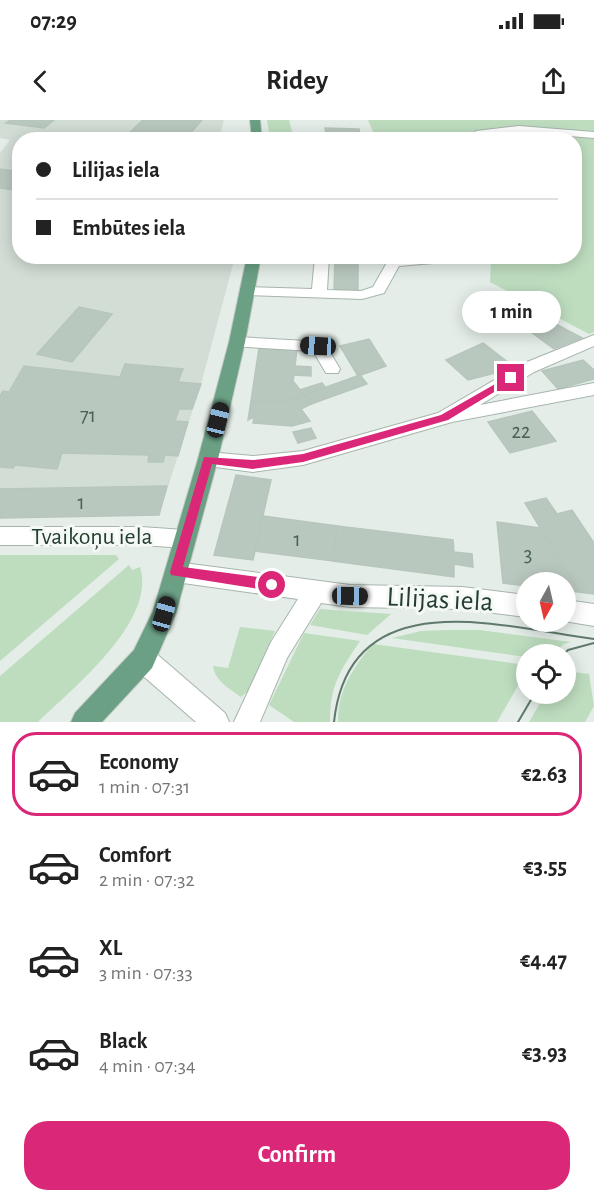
<!DOCTYPE html>
<html lang="en">
<head>
<meta charset="utf-8">
<style>
	:root { --surface:#fff; --page:#f2f2f2; --text:#222; --muted:#767676; --line:#e0e0e0; --accent:#db2777 }
	body { margin:0; font-family:"Alegreya Sans",sans-serif; background:var(--page); color:var(--text); height:100vh; display:flex; flex-direction:column; font-size:22px; white-space:nowrap }
	* { box-sizing:border-box; margin:0 }
	p { font-size:20px; color:var(--muted) }
	.icon { flex:none; width:33px; height:33px; fill:none; stroke:currentColor; stroke-width:2; stroke-linecap:round; stroke-linejoin:round }
	.map { position:relative; height:602px; overflow:hidden }
	.details { display:flex; flex-direction:column; background:var(--surface); flex:1 }
	.details>* { flex:none }
	.guide { position:absolute; left:12px; top:12px; width:570px; height:132px; border-radius:24px; box-shadow:0 3px 15px #0003; display:grid; align-content:center; height:132px; padding:0 24px; background:var(--surface) }
	.needle { width:39px; rotate:188deg }
	.fabs { position:absolute; left:516px; top:452px; display:grid; gap:12px }
	.fabs a { display:grid; place-items:center; width:60px; height:60px; border-radius:50%; background:var(--surface); box-shadow:0 3px 15px #0003; font-size:30px }
	.end { position:absolute; width:27px; height:27px; margin:-14px; border:8px solid #db2777; background:#fff; box-shadow:0 0 0 3px #fff }
	.from { border-radius:50% }
	.bubble { position:absolute; height:42px; border-radius:21px; background:var(--surface); box-shadow:0 3px 15px #0003; font-size:20px; font-weight:700; line-height:42px; text-align:center }
	.car { position:absolute; width:18px; height:36px; margin:-18px -9px; border-radius:8px; box-shadow:0 0 4px 2px #0007; background:linear-gradient(#222 24%,#8ab4d8 0 40%,#222 0 76%,#8ab4d8 0 86%,#222 0) }
	.guide b { display:flex; align-items:center; gap:21px; height:57px; font-size:22px }
	.guide b+b { border-top:2px solid var(--line) }
	.guide i { width:15px; height:15px; background:var(--text) }
	ul { padding:10px 0 0; list-style:none }
	li { display:flex; align-items:center; gap:18px; height:84px; margin:0 12px 9px; padding:0 12px; border:3px solid transparent; border-radius:24px }
	li div { flex:1 }
	li b { display:block; font-size:22px }
	li em { font-style:normal; font-weight:700 }
	li.active { border-color:var(--accent) }
	li>.icon { width:54px; height:54px; stroke-width:1.5 }
	.cta { display:flex; gap:12px; margin-top:auto; padding:12px 24px }
	.cta a { flex:1; height:69px; border-radius:24px; background:var(--accent); color:#fff; font-size:24px; font-weight:700; line-height:69px; text-align:center }
	.status { display:flex; justify-content:space-between; align-items:center; height:42px; padding:0 30px; background:var(--surface); direction:ltr }
	.status svg { height:16px; fill:currentColor }
	header { display:flex; justify-content:space-between; align-items:center; height:78px; padding:0 24px; background:var(--surface); font-size:27px; font-weight:700 }
	.map>svg:first-child { display:block }
	.built { fill:#d2ddd5 }
	.green { fill:#beddbf }
	.building { fill:#b9c8bf; stroke:#b7c6bc; stroke-width:1.5 }
	.lines { fill:none; stroke-linecap:round; stroke-linejoin:round }
	.minor-casing { stroke:#a7b5ad; stroke-width:2 }
	.major-casing { stroke:#c2c9c5; stroke-width:2 }
	.minor { fill:#fff; fill-rule:evenodd }
	.major { fill:#6ba085; fill-rule:evenodd }
	.tram { stroke:#5f796c; stroke-width:2 }
	.route { fill:#db2777 }
	.labels { text-anchor:middle; dominant-baseline:central; stroke-width:6; stroke-linejoin:round; paint-order:stroke }
	.number-label { font-size:21px; fill:#496054 }
	.street-label { font-size:24px; fill:#243e31; stroke:#f5f9f6 }
	.near-street-label { font-size:28px; fill:#243e31; stroke:#f5f9f6 }
</style>
</head>
<body>
<div class="status"><b>07:29</b><svg viewBox="0 0 49 12"><path d="M0 12V9h3v3zM5 12V6h3v6zM10 12V3h3v9zM15 12V0h3v12zM26 1h20v11H26zM47 4h2v5h-2z"/></svg></div>
<header><svg class="icon" aria-label="back" viewBox="0 0 24 24"><path d="M15 5l-7 7 7 7"/></svg>Ridey<svg class="icon" aria-label="share" viewBox="0 0 24 24"><path d="M12 15V3M7 8l5-5 5 5M5 13v7h14v-7"/></svg></header>
<div class="map">
<svg width="594" height="602" viewBox="0 0 594 602">
	<rect width="100%" height="100%" fill="#e4ede7"/>
	<!-- built -->
	<polygon class="built" points="0,0 224,0 219,19 20,20 20,136 235,137 201,264 159,395 0,398 0,33 10,20 0,18"/>
	<!-- green -->
	<g class="green">
		<polygon points="267,0 289,0 294,19 270,19"/>
		<polygon points="368,0 594,0 594,212 589,214 490,162 491,137 574,136 574,20 376,19"/>
		<polygon points="0,435 116,435 119,439 0,541"/>
		<path d="M129,445L132,450L140,447C157,501 73,568 38,602H0V556Z"/>
		<polygon points="320,489 391,494 367,515 310,505"/>
		<path d="M240,507L275,511L248,571L241,577C230,569 215,561 213,546L228,548Z"/>
		<polygon points="448,510 479,510 571,522 564,524 553,534 526,534 526,537 392,518 421,511"/>
		<path d="M304,513L360,521C340,551 330,565 330,602H294L269,585Z"/>
		<path d="M373,524L526,545V552L497,602H338C337,571 354,546 373,524Z"/>
		<polygon points="566,551 589,554 594,586 585,602 529,602 546,573 566,573"/>
	</g>
	<!-- building -->
	<g class="building">
		<polygon points="11,0 54,0 44,8 6,3"/>
		<polygon points="143,0 202,0 184,20 122,20"/>
		<polygon points="325,8 359,9 361,20 327,20"/>
		<polygon points="20,46 20,71 0,68 0,62"/>
		<polygon points="0,49 14,51 0,62"/>
		<polygon points="335,136 358,136 358,170 334,170"/>
		<polygon points="79,187 112,194 72,242 37,234"/>
		<polygon points="535,193 582,218 554,229 516,201"/>
		<polygon points="369,219 386,246 358,256 340,226"/>
		<polygon points="483,223 513,246 515,248 468,260 446,240"/>
		<polygon points="259,228 297,229 295,246 311,247 311,256 294,255 293,261 304,275 283,282 251,281"/>
		<polygon points="583,240 594,250 594,259 558,269 542,251"/>
		<polygon points="125,244 183,249 178,262 201,264 192,289 179,289 175,301 188,302 178,336 165,335 163,342 148,342 149,335 62,333 57,349 15,345 13,348 0,347 0,276 3,271 9,272 24,246 120,257"/>
		<polygon points="360,255 367,264 311,284 304,275"/>
		<polygon points="322,263 325,267 304,275 300,270"/>
		<polygon points="304,275 311,284 301,289 310,301 292,306 253,303 254,297 248,300 251,281 283,282"/>
		<polygon points="532,291 556,321 510,333 488,302"/>
		<polygon points="311,308 316,318 298,323 293,312"/>
		<polygon points="236,355 271,360 253,440 214,435"/>
		<polygon points="167,366 159,395 0,398 0,369"/>
		<polygon points="546,378 557,394 572,390 594,423 594,474 579,472 525,383"/>
		<polygon points="263,396 337,406 333,441 255,431"/>
		<polygon points="497,402 540,408 579,472 566,471 566,462 526,462 526,466 503,463"/>
		<polygon points="337,406 453,420 454,432 472,434 473,447 454,444 454,457 333,441"/>
	</g>
	<g class="lines">
		<!-- minor casing -->
		<g class="minor-casing">
			<g id="minor">
				<polygon points="519,6 594,12 594,18 519,12 471,20 476,11"/>
				<polygon points="315,136 329,136 327,170 361,171 373,167 389,139 438,136 440,139 433,143 399,146 384,173 362,179 247,175 240,171 247,167 312,169"/>
				<polygon points="594,215 594,226 534,252 480,285 594,263 594,275 452,302 303,345 253,352 208,346 201,344 198,339 201,334 208,332 253,336 303,331 438,293 522,244"/>
				<polygon points="237,217 324,222 340,249 338,253 326,253 313,231 231,226 229,222 231,218"/>
				<polygon points="0,407 141,407 185,410 192,412 196,419 192,426 185,428 141,425 0,425"/>
				<polygon points="176,442 350,465 462,467 526,475 526,497 462,489 350,487 321,483 287,538 260,602 234,602 271,522 298,479 176,462 168,459 165,452 168,445"/>
				<polygon points="566,480 594,484 594,506 564,501 566,501"/>
				<polygon points="143,527 152,530 225,593 229,602 196,602 134,548 131,539 134,530"/>
			</g>
		</g>
		<!-- major casing -->
		<g class="major-casing">
			<g id="major">
				<polygon points="250,0 260,0 262,20 252,20"/>
				<polygon points="247,136 261,136 245,222 218,339 176,493 152,548 102,602 71,602 75,593 134,530 153,491 198,339 229,222"/>
			</g>
		</g>
		<!-- minor -->
		<use href="#minor" class="minor"/>
		<!-- major -->
		<use href="#major" class="major"/>
		<!-- tram -->
		<g class="tram">
			<polyline points="564,534 568,530 594,523"/>
			<path d="M334,602C349,461 499,506 594,519"/>
			<polyline points="518,602 535,573"/>
		</g>
	</g>
	<!-- route -->
	<polygon class="route" points="511,255 514,256 514,260 448,300 303,342 253,349 212,344 183,447 272,459 278,465 272,471 171,455 170,452 204,337 253,340 303,334 441,295"/>
	<g class="labels">
		<!-- number labels -->
		<g class="number-label">
			<text x="88" y="295">71</text>
			<text x="521" y="311">22</text>
			<text x="81" y="382">1</text>
			<text x="297" y="419">1</text>
			<text x="528" y="434">3</text>
		</g>
		<!-- street labels -->
		<g class="street-label">
			<text x="92" y="417">Tvaikoņu iela</text>
		</g>
		<!-- near-street labels -->
		<g class="near-street-label">
			<text transform="translate(440 480) rotate(3)">Lilijas iela</text>
		</g>
	</g>
</svg>
<div class="fabs">
<a><svg class="needle" viewBox="-14 -14 28 28"><path d="M0-13l5 13h-10z" fill="#e53935"/><path d="M0 13l5-13h-10z" fill="#767676"/></svg></a>
<a><svg class="icon" aria-label="locate" viewBox="0 0 24 24"><circle cx="12" cy="12" r="6"/><path d="M12 2v4M12 18v4M2 12h4M18 12h4"/></svg></a>
</div>
<i class="end from" style="left:272px;top:465px"></i>
<i class="end" style="left:511px;top:258px"></i>
<div class="bubble" style="left:462px;top:171px;width:99px">1 min</div>
<i class="car" style="left:318px;top:226px;rotate:273deg"></i>
<i class="car" style="left:218px;top:300px;rotate:14deg"></i>
<i class="car" style="left:350px;top:476px;rotate:91deg"></i>
<i class="car" style="left:164px;top:494px;rotate:16deg"></i>
<div class="guide">
<b><i class="from"></i>Lilijas iela</b>
<b><i></i>Embūtes iela</b>
</div>
</div>
<section class="details">
<ul>
<li class="active"><svg class="icon" aria-label="car" viewBox="0 0 24 24"><path d="M5 17H2v-5l4-1 3-4h7l3 4 3 1v5h-3M9 17h6M6 11h13"/><circle cx="7" cy="17" r="2"/><circle cx="17" cy="17" r="2"/></svg><div><b>Economy</b><p>1 min · 07:31</p></div><em>€2.63</em></li>
<li><svg class="icon" aria-label="car" viewBox="0 0 24 24"><path d="M5 17H2v-5l4-1 3-4h7l3 4 3 1v5h-3M9 17h6M6 11h13"/><circle cx="7" cy="17" r="2"/><circle cx="17" cy="17" r="2"/></svg><div><b>Comfort</b><p>2 min · 07:32</p></div><em>€3.55</em></li>
<li><svg class="icon" aria-label="car" viewBox="0 0 24 24"><path d="M5 17H2v-5l4-1 3-4h7l3 4 3 1v5h-3M9 17h6M6 11h13"/><circle cx="7" cy="17" r="2"/><circle cx="17" cy="17" r="2"/></svg><div><b>XL</b><p>3 min · 07:33</p></div><em>€4.47</em></li>
<li><svg class="icon" aria-label="car" viewBox="0 0 24 24"><path d="M5 17H2v-5l4-1 3-4h7l3 4 3 1v5h-3M9 17h6M6 11h13"/><circle cx="7" cy="17" r="2"/><circle cx="17" cy="17" r="2"/></svg><div><b>Black</b><p>4 min · 07:34</p></div><em>€3.93</em></li>
</ul>
<div class="cta"><a>Confirm</a></div>
</section>
</body>
</html>
